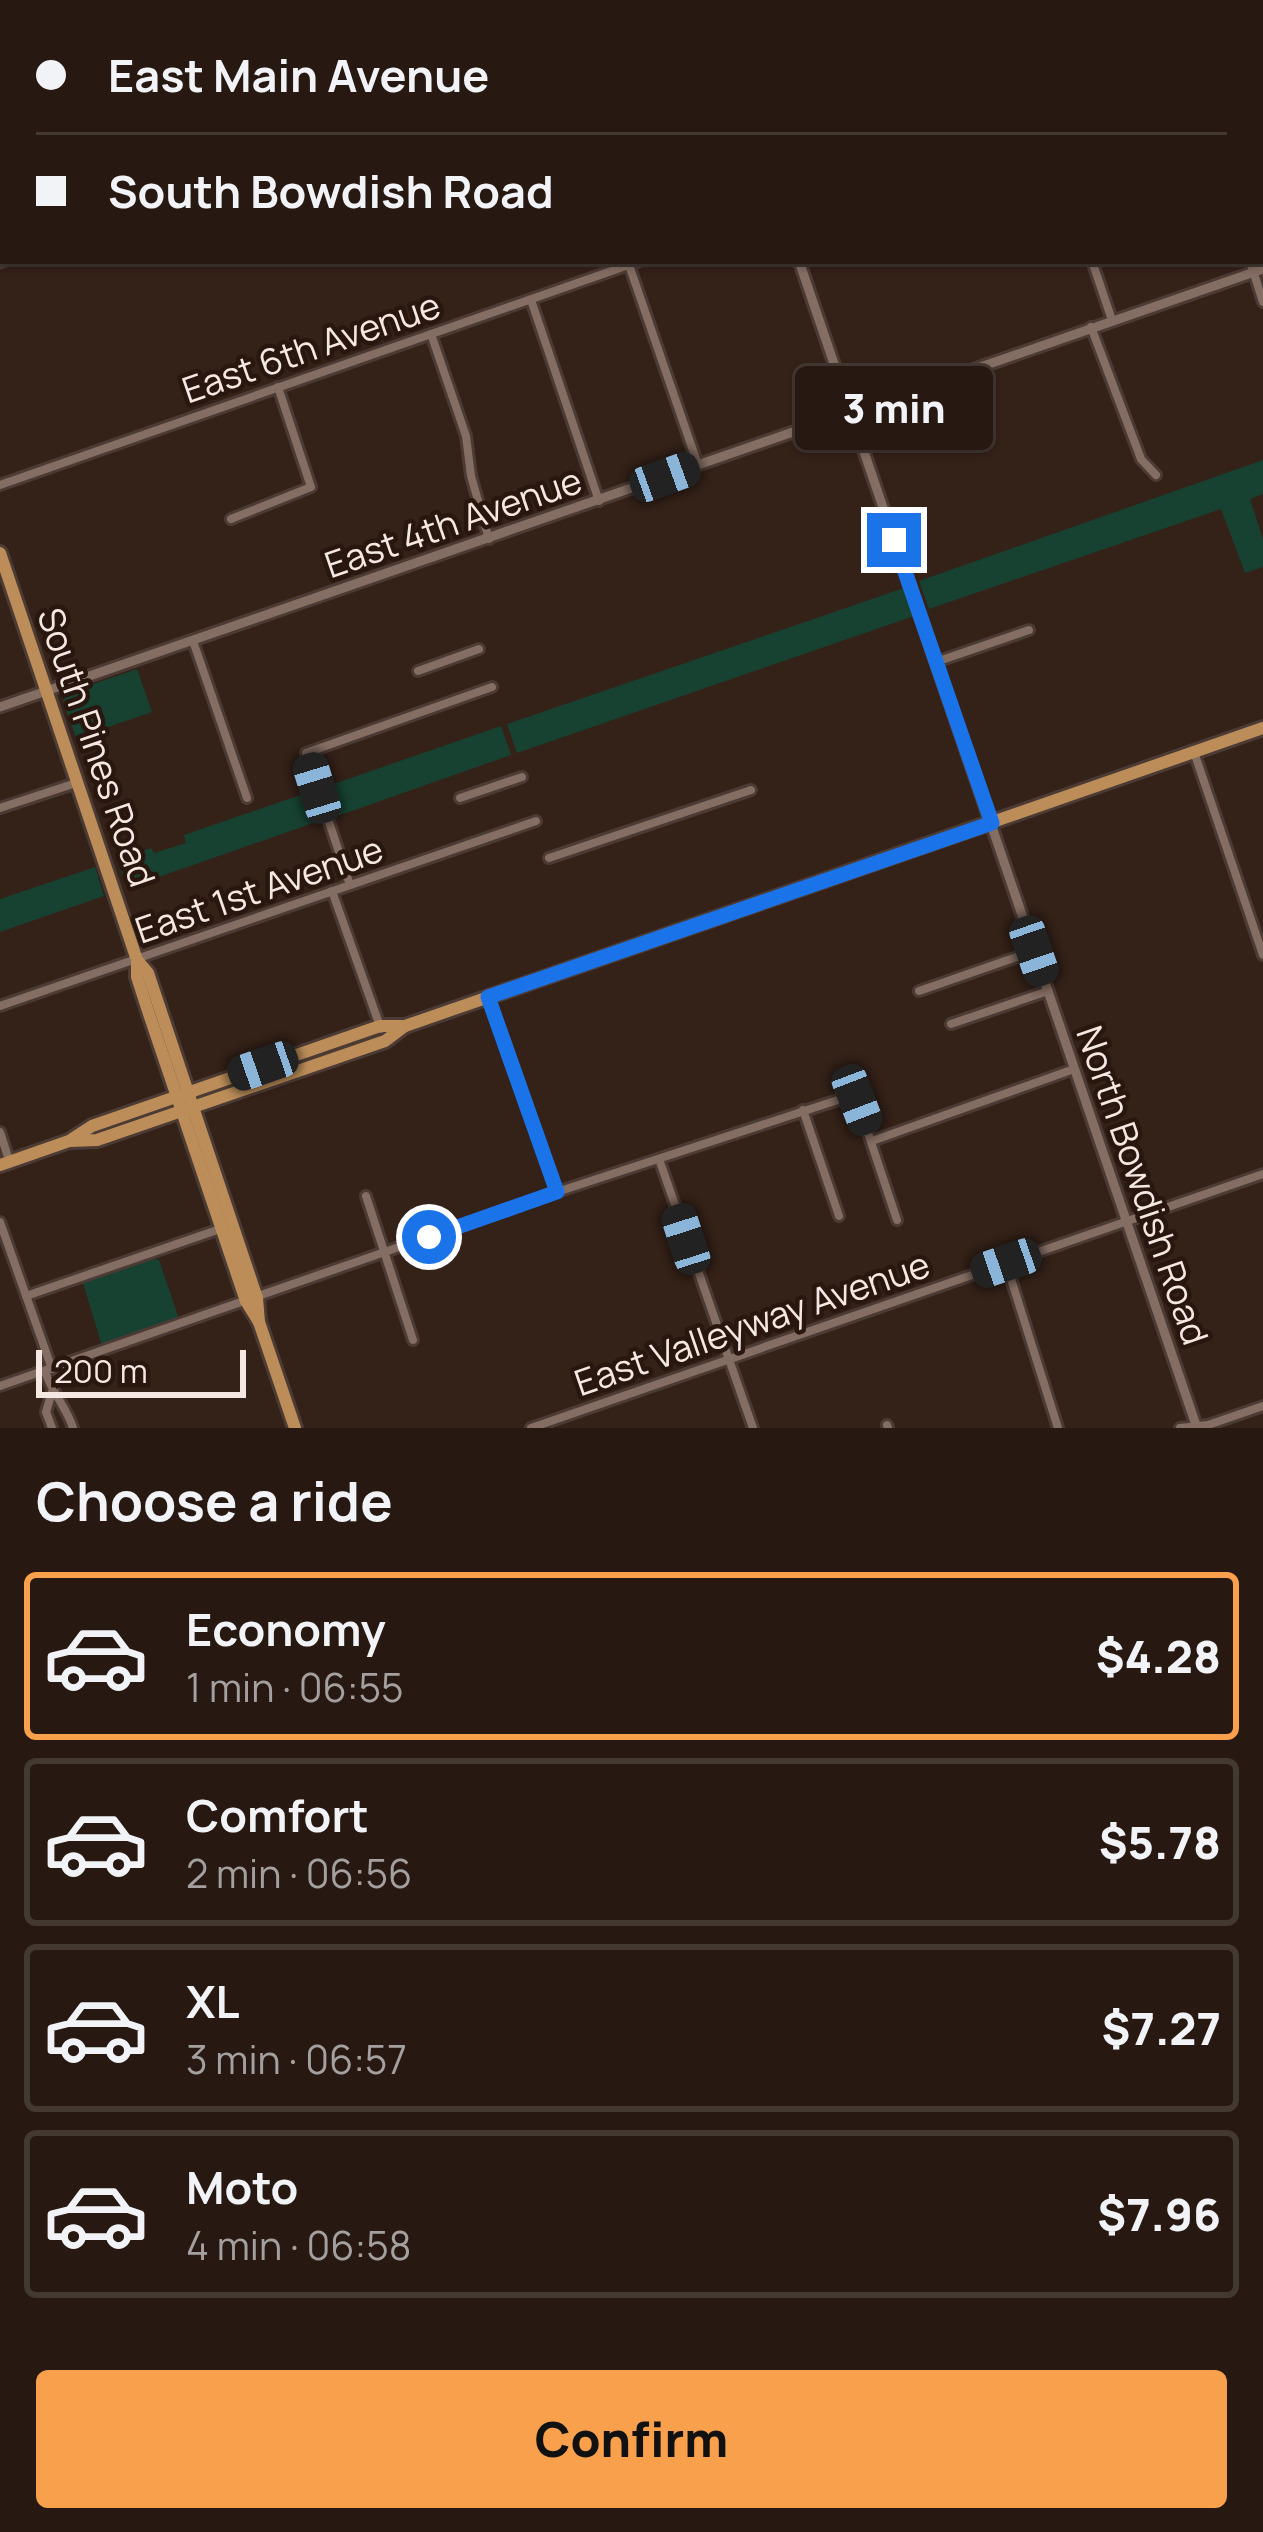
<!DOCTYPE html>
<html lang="en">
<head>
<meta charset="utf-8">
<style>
	:root { --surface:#271912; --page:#332620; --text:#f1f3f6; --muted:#a4a09f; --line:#433832; --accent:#f9a04d }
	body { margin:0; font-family:Manrope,sans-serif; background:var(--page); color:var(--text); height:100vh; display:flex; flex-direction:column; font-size:45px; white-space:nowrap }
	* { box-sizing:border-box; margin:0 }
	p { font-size:39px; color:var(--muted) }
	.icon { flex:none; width:66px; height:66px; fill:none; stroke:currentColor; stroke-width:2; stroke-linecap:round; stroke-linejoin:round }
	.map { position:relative; height:1428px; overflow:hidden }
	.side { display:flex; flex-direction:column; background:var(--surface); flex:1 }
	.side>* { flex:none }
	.top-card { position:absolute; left:0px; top:0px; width:1263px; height:264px; box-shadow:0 3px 9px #0004,0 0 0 3px var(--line); display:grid; align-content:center; height:264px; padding:0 36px; background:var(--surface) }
	.scale { position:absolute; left:36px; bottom:30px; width:210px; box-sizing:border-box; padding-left:12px; border:6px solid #f5e8e2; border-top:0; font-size:33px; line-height:42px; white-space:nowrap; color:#f5e8e2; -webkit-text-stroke:9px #29170f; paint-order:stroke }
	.end { position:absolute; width:54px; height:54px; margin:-27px; border:15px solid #1a73e8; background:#fff; box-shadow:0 0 0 6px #fff }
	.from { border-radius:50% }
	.bubble { position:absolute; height:84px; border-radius:12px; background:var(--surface); box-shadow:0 3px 9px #0004,0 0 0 3px var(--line); font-size:39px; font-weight:800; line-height:84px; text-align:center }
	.car { position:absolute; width:36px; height:72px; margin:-36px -18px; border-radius:15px; box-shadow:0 0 9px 3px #0007; background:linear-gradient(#222 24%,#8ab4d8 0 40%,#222 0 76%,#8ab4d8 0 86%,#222 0) }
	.top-card b { display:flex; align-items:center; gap:42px; height:114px; font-size:45px }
	.top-card b+b { border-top:3px solid var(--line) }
	.top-card i { width:30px; height:30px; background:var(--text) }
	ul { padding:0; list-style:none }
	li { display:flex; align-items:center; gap:36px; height:168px; margin:0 24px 18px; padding:0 12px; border:6px solid var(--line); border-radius:12px }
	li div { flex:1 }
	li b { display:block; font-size:45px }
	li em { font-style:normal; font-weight:800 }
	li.selected { border-color:var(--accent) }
	li>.icon { width:108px; height:108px; stroke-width:1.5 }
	h2 { padding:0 36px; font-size:54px; line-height:144px }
	.button { display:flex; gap:24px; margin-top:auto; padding:24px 36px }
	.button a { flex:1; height:138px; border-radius:12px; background:var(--accent); color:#111; font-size:48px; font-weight:800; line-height:138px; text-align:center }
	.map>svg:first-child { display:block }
	.green { fill:#174231 }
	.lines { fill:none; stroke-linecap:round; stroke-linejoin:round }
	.minor-casing { stroke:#4b3b34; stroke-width:14 }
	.tertiary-casing { stroke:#4b3b34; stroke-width:15 }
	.primary-casing { stroke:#4b3b34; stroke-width:18 }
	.minor { stroke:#846d62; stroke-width:8 }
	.tertiary { stroke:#846d62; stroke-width:9 }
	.primary { stroke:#bc8d58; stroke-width:12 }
	.route { stroke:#1a73e8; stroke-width:15 }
	.labels { text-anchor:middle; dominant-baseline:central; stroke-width:9; stroke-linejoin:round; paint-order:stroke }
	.street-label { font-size:36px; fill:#f5e8e2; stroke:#29170f }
</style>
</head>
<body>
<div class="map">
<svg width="1263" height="1428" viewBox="0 0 1263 1428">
	<rect width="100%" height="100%" fill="#342118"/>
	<!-- green -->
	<g class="green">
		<polygon points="1263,460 1263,494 1250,499 1263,539 1263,567 1245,573 1221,509 929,609 919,581"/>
		<polygon points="904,588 914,616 517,753 507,724"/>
		<polygon points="137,669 152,712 76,738 63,701 67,693"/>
		<polygon points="501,726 511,755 332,818 322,788"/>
		<polygon points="315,790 325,819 127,888 117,860 151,848 154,853 186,843 184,835"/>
		<polygon points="95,867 104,896 0,932 0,899"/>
		<polygon points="154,1259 159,1260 178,1316 161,1328 103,1349 83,1283"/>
	</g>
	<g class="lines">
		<!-- minor casing -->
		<g class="minor-casing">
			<g id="minor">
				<polyline points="261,0 262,3"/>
				<polyline points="369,0 370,3"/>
				<polyline points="532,0 533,3"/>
				<polyline points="1159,0 1160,3"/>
				<polyline points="63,3 73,0"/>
				<polyline points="1056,3 1065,0"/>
				<polyline points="0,23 3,22"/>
				<polyline points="1260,34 1263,32"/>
				<polyline points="0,142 3,141"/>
				<polyline points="1260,152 1263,151"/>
				<polyline points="1092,261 1112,320"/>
				<polyline points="1250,261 1263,302"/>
				<polyline points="629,265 698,465"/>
				<polyline points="531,300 599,501"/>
				<polyline points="1091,327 1141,459 1156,475"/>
				<polyline points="431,334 466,436 471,476 489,539"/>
				<polyline points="0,485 640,261"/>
				<polyline points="231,519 311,487 278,387"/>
				<polyline points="193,641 247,798"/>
				<polyline points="936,662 1029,630"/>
				<polyline points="418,671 479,649"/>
				<polyline points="1194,752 1263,955"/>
				<polyline points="460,798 522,777"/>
				<polyline points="0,808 76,783"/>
				<polyline points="549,858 751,790"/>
				<polyline points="350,885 306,753 492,687"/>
				<polyline points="332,891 381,1029"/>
				<polyline points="919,991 1034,951"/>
				<polyline points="489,998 557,1192"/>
				<polyline points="0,1006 536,821"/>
				<polyline points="951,1024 1048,991"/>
				<polyline points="803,1110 839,1216"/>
				<polyline points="0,1132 9,1160"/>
				<polyline points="872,1141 1074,1069"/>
				<polyline points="659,1159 753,1428"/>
				<polyline points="366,1196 413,1340"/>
				<polyline points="0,1222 52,1369"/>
				<polyline points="1006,1263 1058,1428"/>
				<polyline points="26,1296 220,1229"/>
				<path d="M45,1371C52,1393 66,1406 73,1428"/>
				<polyline points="0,1386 557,1192 847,1097 857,1100 897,1220"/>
				<polyline points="887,1425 888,1428"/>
				<polyline points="52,1428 46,1412 52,1392"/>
				<polyline points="531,1428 1263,1174"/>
				<polyline points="1180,1428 1208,1425 1263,1406"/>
			</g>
		</g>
		<!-- tertiary casing -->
		<g class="tertiary-casing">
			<g id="tertiary">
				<polyline points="711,0 712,3"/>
				<polyline points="739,3 748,0"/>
				<polyline points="799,261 1197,1428"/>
				<polyline points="0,262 3,261"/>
				<polyline points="0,707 1263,269"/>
			</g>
		</g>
		<!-- primary casing -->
		<g class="primary-casing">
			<g id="primary">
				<polyline points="0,553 137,960 148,973 257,1298 259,1322"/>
				<polyline points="137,961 137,977 147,1008 246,1301 259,1322 295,1428"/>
				<polyline points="70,1141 97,1140 385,1041 405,1026"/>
				<polyline points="0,1165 69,1141 92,1126 380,1026 405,1026 1263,728"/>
			</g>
		</g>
		<!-- minor -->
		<use href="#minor" class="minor"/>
		<!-- tertiary -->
		<use href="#tertiary" class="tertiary"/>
		<!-- primary -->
		<use href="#primary" class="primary"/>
	</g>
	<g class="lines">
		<!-- route -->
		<polyline class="route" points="429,1237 557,1192 488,997 992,823 894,540"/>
	</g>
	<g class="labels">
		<!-- street labels -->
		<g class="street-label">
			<text transform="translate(311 347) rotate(-19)">East 6th Avenue</text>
			<text transform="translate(453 522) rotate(-19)">East 4th Avenue</text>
			<text transform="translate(97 747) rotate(71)">South Pines Road</text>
			<text transform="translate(259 889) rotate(-19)">East 1st Avenue</text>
			<text transform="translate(1143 1185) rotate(71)">North Bowdish Road</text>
			<text transform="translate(752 1323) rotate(-19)">East Valleyway Avenue</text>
		</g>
	</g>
</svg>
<div class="scale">200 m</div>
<i class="end from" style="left:429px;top:1237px"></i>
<i class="end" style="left:894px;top:540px"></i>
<div class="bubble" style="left:795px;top:366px;width:198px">3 min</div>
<i class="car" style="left:665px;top:477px;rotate:70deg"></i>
<i class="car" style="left:317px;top:788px;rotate:343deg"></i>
<i class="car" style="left:1034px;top:951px;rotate:161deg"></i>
<i class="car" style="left:263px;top:1066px;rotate:251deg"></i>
<i class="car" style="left:857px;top:1100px;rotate:159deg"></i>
<i class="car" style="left:686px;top:1239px;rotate:342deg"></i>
<i class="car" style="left:1006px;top:1263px;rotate:251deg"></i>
<div class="top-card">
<b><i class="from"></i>East Main Avenue</b>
<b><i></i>South Bowdish Road</b>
</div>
</div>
<section class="side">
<h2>Choose a ride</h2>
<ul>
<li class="selected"><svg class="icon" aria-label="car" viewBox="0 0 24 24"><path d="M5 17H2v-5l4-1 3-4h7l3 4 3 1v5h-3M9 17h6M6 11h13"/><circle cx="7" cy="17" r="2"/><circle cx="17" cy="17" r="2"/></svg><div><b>Economy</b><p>1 min · 06:55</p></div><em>$4.28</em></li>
<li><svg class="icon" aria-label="car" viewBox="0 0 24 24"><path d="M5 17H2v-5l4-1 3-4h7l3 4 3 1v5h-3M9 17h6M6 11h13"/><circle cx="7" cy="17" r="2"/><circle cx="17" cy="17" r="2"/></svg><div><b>Comfort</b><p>2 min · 06:56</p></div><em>$5.78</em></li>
<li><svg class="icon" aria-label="car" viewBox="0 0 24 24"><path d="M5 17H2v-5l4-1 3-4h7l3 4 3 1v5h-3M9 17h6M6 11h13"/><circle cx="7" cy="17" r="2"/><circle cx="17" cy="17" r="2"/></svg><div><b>XL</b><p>3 min · 06:57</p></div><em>$7.27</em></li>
<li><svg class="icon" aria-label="car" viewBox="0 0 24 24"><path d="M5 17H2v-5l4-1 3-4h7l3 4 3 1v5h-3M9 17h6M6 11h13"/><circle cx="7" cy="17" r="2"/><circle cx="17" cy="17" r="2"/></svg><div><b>Moto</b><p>4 min · 06:58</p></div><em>$7.96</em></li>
</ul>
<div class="button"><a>Confirm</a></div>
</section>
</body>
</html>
